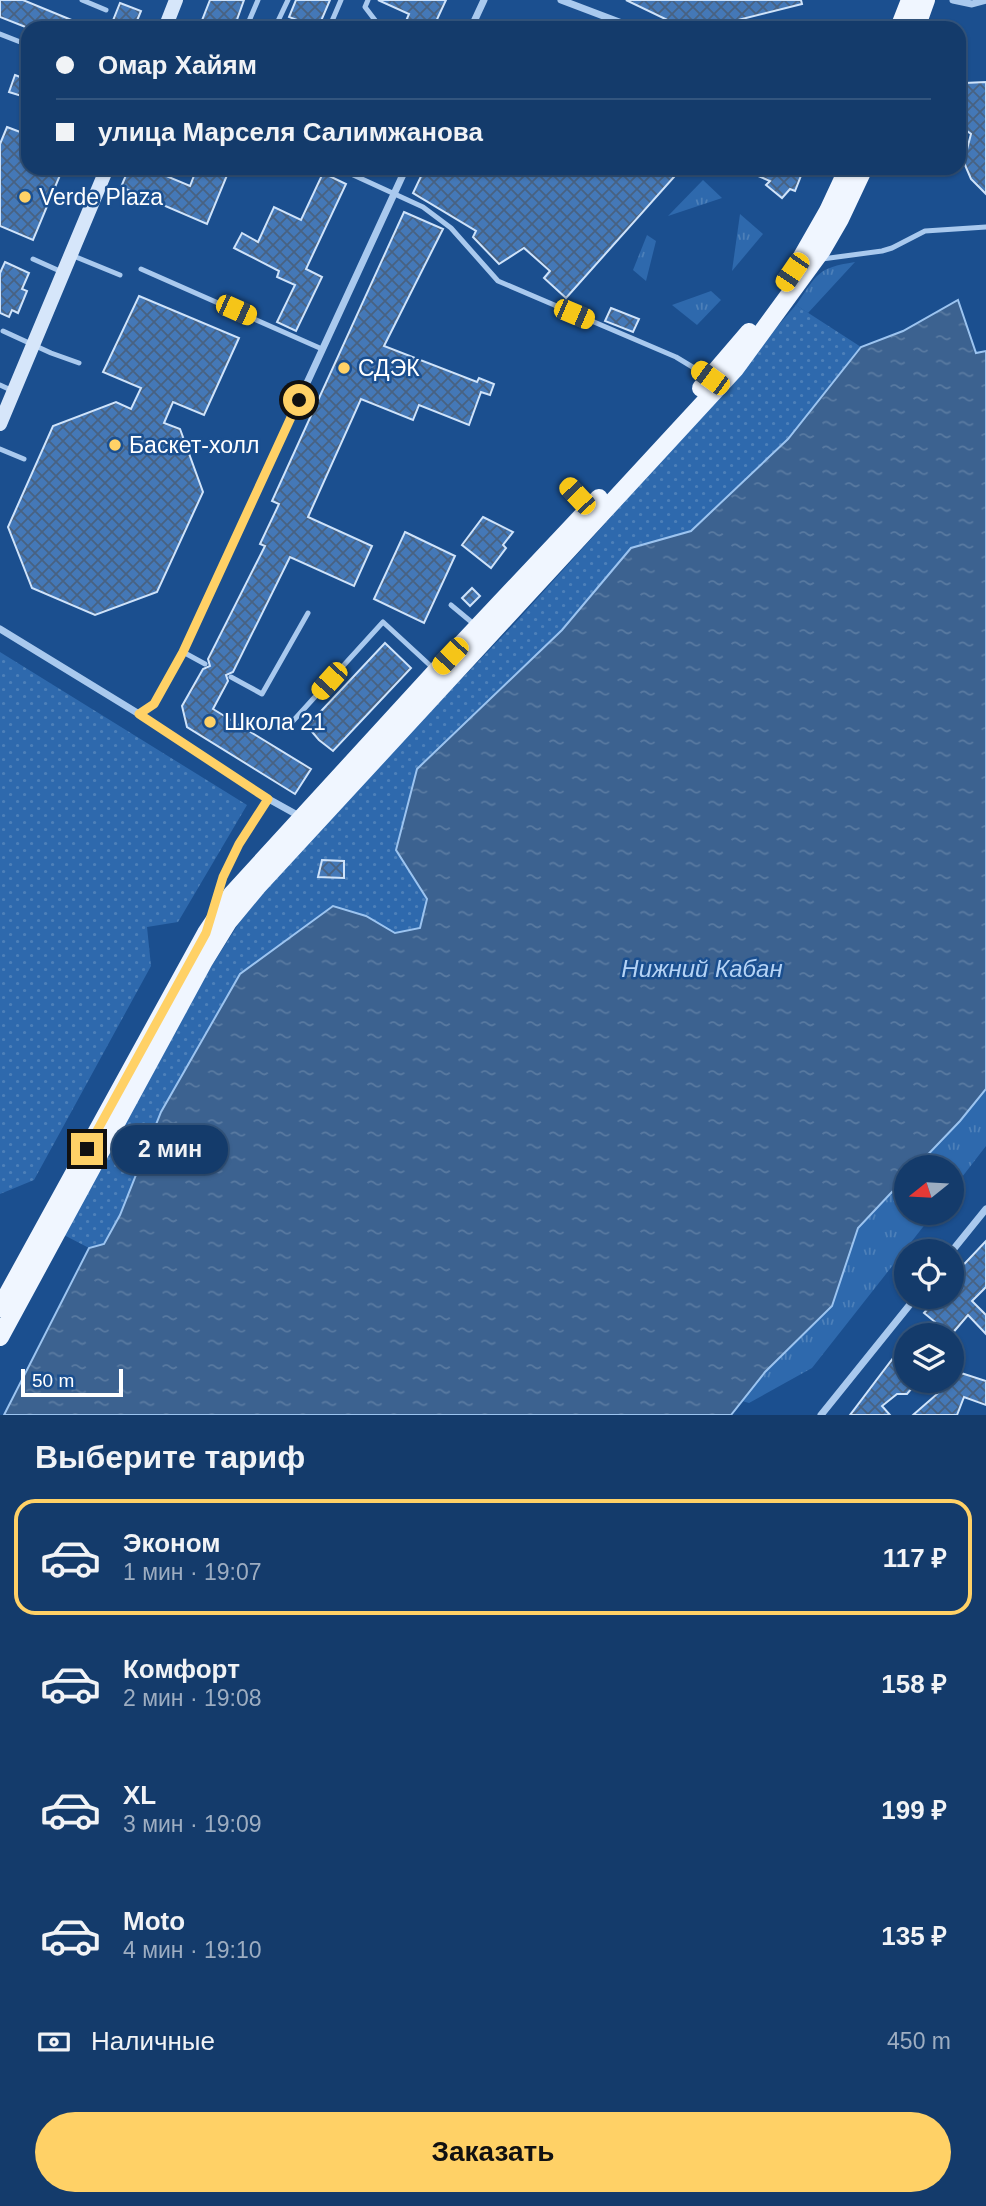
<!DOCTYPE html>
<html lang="ru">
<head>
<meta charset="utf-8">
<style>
	:root { --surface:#143b6b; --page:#1d4271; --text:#f1f3f6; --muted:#9dadc1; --line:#33557e; --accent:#ffd166 }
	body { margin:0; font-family:Helvetica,sans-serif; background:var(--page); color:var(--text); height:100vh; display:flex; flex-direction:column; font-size:26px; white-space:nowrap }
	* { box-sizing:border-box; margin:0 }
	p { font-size:23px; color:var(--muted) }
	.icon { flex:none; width:38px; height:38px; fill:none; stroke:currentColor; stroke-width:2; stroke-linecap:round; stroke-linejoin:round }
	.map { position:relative; height:1415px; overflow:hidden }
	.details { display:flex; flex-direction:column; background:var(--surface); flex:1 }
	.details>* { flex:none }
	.hud { position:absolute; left:21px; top:21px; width:945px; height:154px; border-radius:21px; box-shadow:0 2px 5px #0004,0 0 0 2px var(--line); display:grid; align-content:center; height:154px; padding:0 35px; background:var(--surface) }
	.needle { width:46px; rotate:252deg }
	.fabs { position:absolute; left:894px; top:1155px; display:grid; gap:14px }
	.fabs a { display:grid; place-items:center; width:70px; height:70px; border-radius:50%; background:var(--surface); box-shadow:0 2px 5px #0004,0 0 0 2px var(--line); font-size:35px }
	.scale { position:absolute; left:21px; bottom:18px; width:102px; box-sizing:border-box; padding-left:7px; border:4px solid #fff; border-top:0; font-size:19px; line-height:24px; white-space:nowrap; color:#fff; -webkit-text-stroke:5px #1b4f8f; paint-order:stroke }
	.end { position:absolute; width:32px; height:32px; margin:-16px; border:9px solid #ffd166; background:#111; box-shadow:0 0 0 4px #111 }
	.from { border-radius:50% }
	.bubble { position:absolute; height:49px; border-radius:24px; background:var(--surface); box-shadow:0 2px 5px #0004,0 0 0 2px var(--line); font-size:23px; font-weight:700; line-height:49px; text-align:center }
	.car { position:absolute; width:21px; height:42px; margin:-21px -10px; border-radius:9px; box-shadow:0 0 5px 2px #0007; background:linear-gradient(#f5c518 24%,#345 0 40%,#f5c518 0 76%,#345 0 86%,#f5c518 0) }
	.hud b { display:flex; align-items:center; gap:24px; height:66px; font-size:26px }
	.hud b+b { border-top:2px solid var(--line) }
	.hud i { width:18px; height:18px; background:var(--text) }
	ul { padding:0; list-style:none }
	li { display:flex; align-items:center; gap:21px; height:116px; margin:0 14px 10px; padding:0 21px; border:4px solid transparent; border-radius:21px }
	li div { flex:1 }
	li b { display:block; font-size:26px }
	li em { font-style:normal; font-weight:700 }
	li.selected { border-color:var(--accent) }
	li>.icon { width:63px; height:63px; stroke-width:1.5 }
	h2 { padding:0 35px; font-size:32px; line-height:84px }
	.pay { display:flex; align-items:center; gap:18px; height:77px; padding:0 35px; font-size:26px }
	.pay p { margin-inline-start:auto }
	.action { display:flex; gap:14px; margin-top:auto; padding:14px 35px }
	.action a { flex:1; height:80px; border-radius:42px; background:var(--accent); color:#111; font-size:28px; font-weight:700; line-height:80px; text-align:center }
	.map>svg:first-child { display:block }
	.grass { fill:url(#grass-tufts) }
	.park { fill:url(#park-dots) }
	.water { fill:url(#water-ripples); stroke:#9cc4f0; stroke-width:2 }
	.building { fill:url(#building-cross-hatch); stroke:#cfe3fa; stroke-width:2 }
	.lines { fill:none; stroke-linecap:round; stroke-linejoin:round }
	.lane { stroke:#a9c9ee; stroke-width:5 }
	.street { stroke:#a9c9ee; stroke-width:7 }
	.secondary { stroke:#d6e6fa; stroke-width:14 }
	.primary { stroke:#f0f6ff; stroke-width:18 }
	.route { stroke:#ffd166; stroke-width:9 }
	.poi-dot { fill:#ffd166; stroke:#1b4f8f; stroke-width:2.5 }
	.labels { text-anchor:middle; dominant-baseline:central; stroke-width:5; stroke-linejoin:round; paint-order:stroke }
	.poi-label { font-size:23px; fill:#fff; stroke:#1b4f8f; text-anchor:start }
	.water-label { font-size:24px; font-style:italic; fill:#b5d3f5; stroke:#1b4f8f }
</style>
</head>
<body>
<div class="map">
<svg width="986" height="1415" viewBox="0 0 986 1415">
	<defs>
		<pattern id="grass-tufts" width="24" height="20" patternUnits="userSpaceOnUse" patternTransform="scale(1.75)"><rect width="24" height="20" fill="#2e69ad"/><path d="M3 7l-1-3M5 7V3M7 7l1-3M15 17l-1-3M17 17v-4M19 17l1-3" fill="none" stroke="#4d80b9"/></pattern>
		<pattern id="park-dots" width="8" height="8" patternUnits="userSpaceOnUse" patternTransform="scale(1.75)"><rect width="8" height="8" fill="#2e69ad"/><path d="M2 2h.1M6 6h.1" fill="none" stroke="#4d80b9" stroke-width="1.8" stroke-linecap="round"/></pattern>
		<pattern id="water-ripples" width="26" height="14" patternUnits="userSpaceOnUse" patternTransform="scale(1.75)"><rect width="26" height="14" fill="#3c6290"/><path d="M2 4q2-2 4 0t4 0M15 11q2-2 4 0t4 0" fill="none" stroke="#597aa1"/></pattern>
		<pattern id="building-cross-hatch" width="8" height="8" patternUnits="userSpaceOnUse" patternTransform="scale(1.75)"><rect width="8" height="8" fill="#4478b7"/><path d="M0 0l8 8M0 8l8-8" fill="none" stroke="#486282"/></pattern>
	</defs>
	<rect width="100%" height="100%" fill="#1b4f8f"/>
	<!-- grass -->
	<g class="grass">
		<polygon points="703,180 722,198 668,216"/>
		<polygon points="740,214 763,234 732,271"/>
		<polygon points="647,235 656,241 646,281 633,270"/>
		<path d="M855,262L808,313L796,305C818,274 816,268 855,262Z"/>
		<polygon points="711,291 721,300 697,325 672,305"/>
		<polygon points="986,1089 986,1146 952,1190 952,1167 916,1167 960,1121"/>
		<polygon points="906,1177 906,1213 934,1213 812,1368 749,1403 742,1401 765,1372 832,1306 858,1228"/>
	</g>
	<!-- park -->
	<g class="park">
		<polygon points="796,305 861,347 788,439 691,531 631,549 562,630 396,850 427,899 420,928 395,933 366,916 240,974 161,1112 120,1215 104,1244 89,1248 64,1235 188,1003 239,923 292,856 515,623 611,517"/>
		<polygon points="0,652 247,805 178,922 147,927 151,966 34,1180 0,1194"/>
	</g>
	<!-- water -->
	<polygon class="water" points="958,300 976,353 986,351 986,1089 960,1121 916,1167 906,1167 906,1177 858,1228 832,1306 765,1372 731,1415 4,1415 89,1248 104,1244 120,1215 161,1112 240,974 333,906 366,916 395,933 420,928 427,899 396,850 417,769 562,630 631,548 691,531 788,439 861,347 903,331"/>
	<!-- building -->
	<g class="building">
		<polygon points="0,0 23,0 91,28 28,28 0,17"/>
		<polygon points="210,0 244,0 234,28 199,28"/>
		<polygon points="296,0 330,0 318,28 289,17"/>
		<polygon points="378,0 446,0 433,28 403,28 409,14"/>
		<polygon points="626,0 801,0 802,4 706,28 684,28"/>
		<polygon points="120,3 141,11 134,28 110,28"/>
		<polygon points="15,75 28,80 28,98 9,92"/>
		<polygon points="986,82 986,194 971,179 965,165 965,157 971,134 967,131 965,83"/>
		<polygon points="7,127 28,135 28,168 63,168 33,240 0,226 0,144"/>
		<polygon points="129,168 161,168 159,173 190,186 197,168 230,168 207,224 121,187"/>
		<polygon points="425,168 682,168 566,298 544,278 550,271 524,248 499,264 473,237 476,231 413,193"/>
		<polygon points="739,168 804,168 795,191 790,189 782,198 766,185 770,181"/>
		<polygon points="323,173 346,184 306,269 322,277 296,331 277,322 295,285 277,277 279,271 234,248 242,233 258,242 274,207 301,220"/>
		<polygon points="404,212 443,229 384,346 477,382 479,378 494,384 490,395 481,392 469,425 419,405 413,420 361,399 308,517 372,546 354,586 290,557 233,672 226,675 228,681 213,709 311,769 295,794 187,727 182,706 203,669 210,666 208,659 265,546 260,544 279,504 272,501"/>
		<polygon points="5,262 29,273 22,289 27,291 18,313 12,310 9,317 0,313 0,273"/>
		<polygon points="139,296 239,338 204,415 173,402 164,423 180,429 203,492 157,592 95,615 32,588 8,527 53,426 116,402 131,409 141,388 103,372"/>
		<polygon points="611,308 639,319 633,332 605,321"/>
		<polygon points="483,517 513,532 503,545 506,548 491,568 462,545"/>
		<polygon points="405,532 455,556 424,623 374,599"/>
		<polygon points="472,588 480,596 470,606 462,598"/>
		<polygon points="385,643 411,668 333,751 319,740 307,726"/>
		<polygon points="322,860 344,861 344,878 318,877"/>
		<polygon points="986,1241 986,1287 972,1301 986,1315 986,1334 968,1315 951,1335 924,1313 938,1297 952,1297 952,1277"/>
		<polygon points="906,1341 906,1381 918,1381 907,1394 897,1394 882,1406 890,1415 850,1415"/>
		<polygon points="961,1373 986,1381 986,1405 964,1397 957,1415 913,1415"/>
	</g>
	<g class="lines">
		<!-- lane -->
		<g class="lane">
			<polyline points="82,0 106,10"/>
			<polyline points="288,0 278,21 293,28"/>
			<polyline points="368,0 365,7 381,28"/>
			<polyline points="246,28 258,0"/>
			<polyline points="329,28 341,0"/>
			<polyline points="0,34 28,45"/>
			<polyline points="338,168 423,207 451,228 498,281 676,357 709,377"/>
			<polyline points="177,169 177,168"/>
			<polyline points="71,255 120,275"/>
			<polyline points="33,259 62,272"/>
			<polyline points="822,259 882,251 892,248 925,231 986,227"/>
			<polyline points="141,269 322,349"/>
			<polyline points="3,331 51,353 79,363"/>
			<polyline points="0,385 13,391"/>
			<polyline points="0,449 24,459"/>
			<polyline points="565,483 587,506"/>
			<polyline points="451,605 475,625"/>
			<polyline points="183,652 205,664"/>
			<polyline points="231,677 262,694 308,613"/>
			<polyline points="293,721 383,622 434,669"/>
		</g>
		<!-- street -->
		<g class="street">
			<polyline points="561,0 635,28"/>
			<polyline points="953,0 972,4 986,0"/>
			<polyline points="471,28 484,0"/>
			<polyline points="809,28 818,28"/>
			<polyline points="0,629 139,714 265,797 301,817"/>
			<polyline points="139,714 154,704 183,652 406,168"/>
			<polyline points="212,914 223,877 239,844 268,799"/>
			<polyline points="952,1251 986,1209"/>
			<polyline points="821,1415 916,1297"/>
		</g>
		<!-- secondary -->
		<g class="secondary">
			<polyline points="165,28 176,0"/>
			<polyline points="0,424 107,168"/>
		</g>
		<!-- primary -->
		<g class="primary">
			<polyline points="899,28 910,0"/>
			<polyline points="916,28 926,0"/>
			<polyline points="796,267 828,211 848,168"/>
			<polyline points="701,388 749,332"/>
			<polyline points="0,1308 206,933 232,894 436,671 599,498"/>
			<polyline points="0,1337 204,961 228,922 257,887 735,369 822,250 840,219 864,168"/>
		</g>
	</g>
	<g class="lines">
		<!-- route -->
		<polyline class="route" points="87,1149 206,933 223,877 239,844 268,799 139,714 154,704 183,652 299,400"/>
	</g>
	<!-- markers -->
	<g class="poi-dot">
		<circle cx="25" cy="197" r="7"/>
		<circle cx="344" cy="368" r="7"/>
		<circle cx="115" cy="445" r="7"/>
		<circle cx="210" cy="722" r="7"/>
	</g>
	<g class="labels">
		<!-- poi labels -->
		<g class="poi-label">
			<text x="39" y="197">Verde Plaza</text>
			<text x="358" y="368">СДЭК</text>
			<text x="129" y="445">Баскет-холл</text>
			<text x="224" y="722">Школа 21</text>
		</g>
		<!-- water labels -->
		<g class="water-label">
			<text x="702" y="968">Нижний Кабан</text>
		</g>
	</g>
</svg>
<div class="fabs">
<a><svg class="needle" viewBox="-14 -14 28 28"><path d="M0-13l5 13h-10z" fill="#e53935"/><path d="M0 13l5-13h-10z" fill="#9dadc1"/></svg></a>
<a><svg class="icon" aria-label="locate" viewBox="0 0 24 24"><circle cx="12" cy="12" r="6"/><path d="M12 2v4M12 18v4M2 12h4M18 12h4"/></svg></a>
<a><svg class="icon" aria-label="layers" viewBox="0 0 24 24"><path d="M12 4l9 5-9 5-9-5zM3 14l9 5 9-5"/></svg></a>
</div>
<div class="scale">50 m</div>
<i class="end from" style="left:299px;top:400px"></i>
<i class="end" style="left:87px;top:1149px"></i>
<div class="bubble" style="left:112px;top:1125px;width:116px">2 мин</div>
<i class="car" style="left:792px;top:272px;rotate:214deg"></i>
<i class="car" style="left:236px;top:310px;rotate:114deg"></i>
<i class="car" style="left:574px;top:314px;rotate:113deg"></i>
<i class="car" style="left:710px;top:378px;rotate:306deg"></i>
<i class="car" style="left:577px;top:496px;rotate:317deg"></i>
<i class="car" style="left:450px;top:656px;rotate:223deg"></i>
<i class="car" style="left:329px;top:681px;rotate:222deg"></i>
<div class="hud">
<b><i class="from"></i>Омар Хайям</b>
<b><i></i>улица Марселя Салимжанова</b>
</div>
</div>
<section class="details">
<h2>Выберите тариф</h2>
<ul>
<li class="selected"><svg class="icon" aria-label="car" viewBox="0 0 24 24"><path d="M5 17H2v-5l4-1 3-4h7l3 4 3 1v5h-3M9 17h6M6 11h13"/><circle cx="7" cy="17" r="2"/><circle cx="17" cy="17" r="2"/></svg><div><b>Эконом</b><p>1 мин · 19:07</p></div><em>117 ₽</em></li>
<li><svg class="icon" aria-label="car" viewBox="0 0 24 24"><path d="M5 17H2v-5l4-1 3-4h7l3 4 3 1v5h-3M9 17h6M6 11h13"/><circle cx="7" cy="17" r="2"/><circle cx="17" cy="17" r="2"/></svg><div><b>Комфорт</b><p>2 мин · 19:08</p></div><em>158 ₽</em></li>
<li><svg class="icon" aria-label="car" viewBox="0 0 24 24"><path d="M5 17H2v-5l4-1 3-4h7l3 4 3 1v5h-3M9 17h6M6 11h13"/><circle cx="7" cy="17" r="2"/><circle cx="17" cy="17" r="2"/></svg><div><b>XL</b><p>3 мин · 19:09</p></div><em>199 ₽</em></li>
<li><svg class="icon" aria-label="car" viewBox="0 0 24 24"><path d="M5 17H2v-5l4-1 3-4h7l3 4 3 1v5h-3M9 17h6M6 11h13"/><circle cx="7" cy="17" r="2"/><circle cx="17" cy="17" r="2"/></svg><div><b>Moto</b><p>4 мин · 19:10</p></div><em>135 ₽</em></li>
</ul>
<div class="pay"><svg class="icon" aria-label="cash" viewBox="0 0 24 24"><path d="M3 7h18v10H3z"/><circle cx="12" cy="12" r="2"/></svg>Наличные<p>450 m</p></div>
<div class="action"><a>Заказать</a></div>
</section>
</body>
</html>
